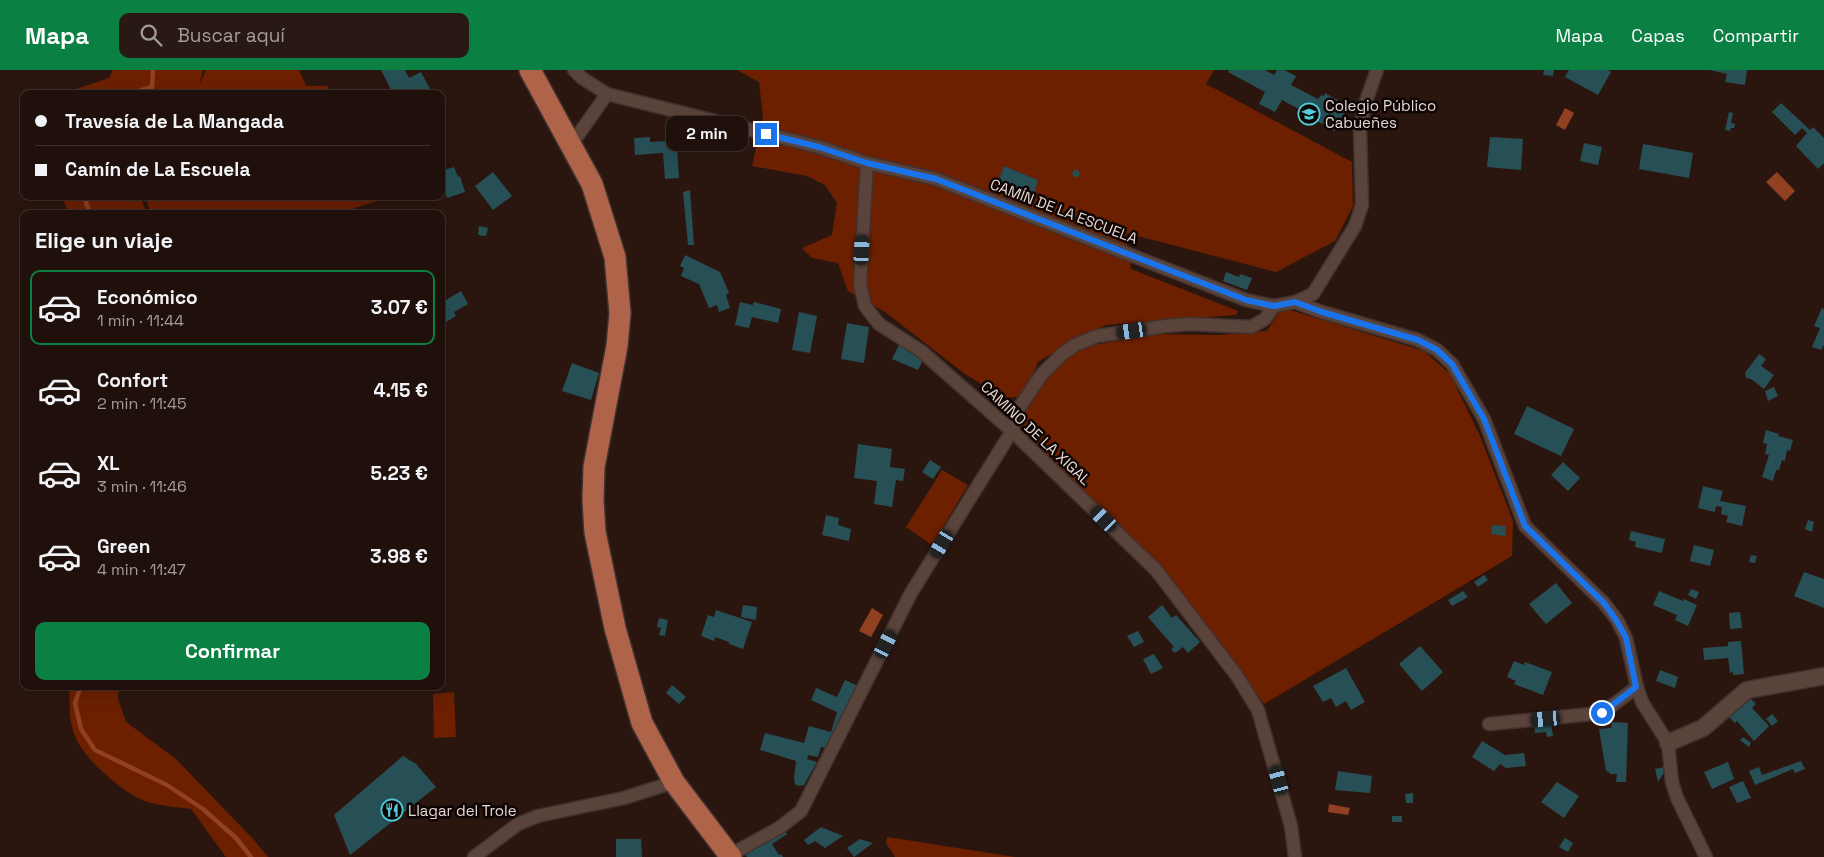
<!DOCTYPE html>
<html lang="es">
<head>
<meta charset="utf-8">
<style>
	:root { --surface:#20100b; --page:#281914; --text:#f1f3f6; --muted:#a29d9d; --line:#3d302c; --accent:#0b8043 }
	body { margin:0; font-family:"Space Grotesk",sans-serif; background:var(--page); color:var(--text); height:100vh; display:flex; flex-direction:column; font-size:19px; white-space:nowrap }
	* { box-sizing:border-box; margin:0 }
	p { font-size:16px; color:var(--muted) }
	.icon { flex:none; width:28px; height:28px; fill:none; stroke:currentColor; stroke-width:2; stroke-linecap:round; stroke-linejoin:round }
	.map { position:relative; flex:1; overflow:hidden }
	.panel { position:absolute; left:20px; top:140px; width:425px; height:480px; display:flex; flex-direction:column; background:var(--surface); border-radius:10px; box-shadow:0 5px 20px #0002,0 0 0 1px var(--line) }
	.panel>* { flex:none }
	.guide { position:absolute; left:20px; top:20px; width:425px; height:110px; border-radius:10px; box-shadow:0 5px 20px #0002,0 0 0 1px var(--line); display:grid; align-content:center; height:110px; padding:0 15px; background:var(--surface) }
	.end { position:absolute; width:22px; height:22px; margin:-11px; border:6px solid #1a73e8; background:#fff; box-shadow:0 0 0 2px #fff }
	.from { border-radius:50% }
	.bubble { position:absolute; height:35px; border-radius:10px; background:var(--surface); box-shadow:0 5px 20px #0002,0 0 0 1px var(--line); font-size:16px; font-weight:700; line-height:35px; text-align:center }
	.car { position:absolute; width:15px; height:30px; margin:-15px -8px; border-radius:6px; box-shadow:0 0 4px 1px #0007; background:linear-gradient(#222 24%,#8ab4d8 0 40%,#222 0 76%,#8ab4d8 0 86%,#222 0) }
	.guide b { display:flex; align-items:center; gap:18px; height:48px; font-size:19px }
	.guide b+b { border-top:1px solid var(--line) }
	.guide i { width:12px; height:12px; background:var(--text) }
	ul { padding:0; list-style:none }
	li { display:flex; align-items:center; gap:15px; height:75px; margin:0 10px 8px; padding:0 5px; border:2px solid transparent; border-radius:10px }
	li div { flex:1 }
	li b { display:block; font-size:19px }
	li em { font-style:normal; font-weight:700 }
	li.current { border-color:var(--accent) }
	li>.icon { width:45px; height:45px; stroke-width:1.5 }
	h2 { padding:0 15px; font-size:22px; line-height:60px }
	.action { display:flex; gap:10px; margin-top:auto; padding:10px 15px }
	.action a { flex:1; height:58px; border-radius:10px; background:var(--accent); color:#fff; font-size:20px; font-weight:700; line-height:58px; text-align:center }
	header { display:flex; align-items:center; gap:30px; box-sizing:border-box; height:70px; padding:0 25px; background:var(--accent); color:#fff }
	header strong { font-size:24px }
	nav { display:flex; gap:28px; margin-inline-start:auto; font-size:18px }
	.search { width:350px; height:45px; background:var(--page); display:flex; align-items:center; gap:12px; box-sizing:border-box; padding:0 18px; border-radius:10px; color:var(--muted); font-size:19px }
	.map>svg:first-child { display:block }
	.green { fill:#6c2000; fill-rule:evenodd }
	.water { fill:#914021 }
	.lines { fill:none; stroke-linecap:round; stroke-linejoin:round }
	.stream { stroke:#914021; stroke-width:4.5 }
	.building { fill:#265055 }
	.minor-casing { stroke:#41322f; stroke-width:15 }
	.tertiary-casing { stroke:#41322f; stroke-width:19 }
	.trunk-casing { stroke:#41322f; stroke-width:24 }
	.minor { stroke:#5a433a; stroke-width:12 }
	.tertiary { stroke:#5a433a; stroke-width:16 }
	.trunk { stroke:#af6449; stroke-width:21 }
	.route { stroke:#1a73e8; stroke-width:6 }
	.labels { text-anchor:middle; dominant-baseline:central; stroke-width:5; stroke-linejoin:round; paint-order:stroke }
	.poi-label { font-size:15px; fill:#e6d7d2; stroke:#0d0503; text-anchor:start }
	.street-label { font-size:15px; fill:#e6d7d2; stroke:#0d0503 }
</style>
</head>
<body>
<header>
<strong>Mapa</strong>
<div class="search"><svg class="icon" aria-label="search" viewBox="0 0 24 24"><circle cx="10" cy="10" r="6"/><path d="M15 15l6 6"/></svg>Buscar aquí</div>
<nav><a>Mapa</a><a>Capas</a><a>Compartir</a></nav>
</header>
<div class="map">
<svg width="1824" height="787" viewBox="0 0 1824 787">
	<rect width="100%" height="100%" fill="#2b160f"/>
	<!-- green -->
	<g class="green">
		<polygon points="113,0 203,0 199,15 206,0 299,0 306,16 327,16 331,24 61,24 109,8"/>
		<path d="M737,0H1214L1206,14L1352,92L1353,136L1335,171L1276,202L1126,163L1131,199L1238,241L1236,245L1106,255L1069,273L1038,292L1030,312L1017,327L1004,328L965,304L885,242L848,221L838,193L812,188L802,178L832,165L837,133L825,115L807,106L752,96L763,46L759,12ZM1004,96L1038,110L1032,131L996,116Z"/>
		<polygon points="61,126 140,126 147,144 70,144"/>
		<polygon points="145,126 394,126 354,138 349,144 151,144"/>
		<polygon points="1290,240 1424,281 1450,304 1480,366 1513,451 1512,486 1264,634 1172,509 1022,361 1022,341 1054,301 1078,278 1154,264 1218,265 1267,261 1279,242"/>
		<polygon points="942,400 968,415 932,475 906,457"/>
		<path d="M70,616H119L118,629L126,652L176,689L253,769L268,787H226L191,739C176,737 160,736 145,731C123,723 84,689 75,666C69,652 69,631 70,616Z"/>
		<polygon points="454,622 456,667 434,668 433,624"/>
		<polygon points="887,767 1015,787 895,787 886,773"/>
	</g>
	<!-- water -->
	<g class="water">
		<polygon points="1565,38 1574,43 1565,60 1556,55"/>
		<polygon points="1777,102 1795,121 1785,131 1766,112"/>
		<polygon points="872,538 883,545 871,567 859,561"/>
		<polygon points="1329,734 1350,738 1348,745 1328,742"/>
	</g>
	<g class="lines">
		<!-- stream -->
		<g class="stream">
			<polyline points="129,24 152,17 153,0"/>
			<polyline points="84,126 90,144"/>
			<polyline points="81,616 75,633 81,659 95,680 167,715 203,739 236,768 251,787"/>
		</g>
	</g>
	<!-- building -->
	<g class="building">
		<polygon points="381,0 405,0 409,8 421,2 431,21 427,24 417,24 414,20 407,24 393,24"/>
		<polygon points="1229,0 1265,0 1274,5 1277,0 1284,0 1296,6 1291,15 1318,29 1321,25 1324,26 1325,23 1348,36 1334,61 1317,51 1318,49 1282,30 1275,42 1259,34 1265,22 1228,2"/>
		<polygon points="1544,0 1554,0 1553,6 1543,5"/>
		<polygon points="1569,0 1608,0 1611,2 1598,25 1565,7"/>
		<polygon points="1710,0 1747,0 1745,15 1725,12 1727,4"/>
		<polygon points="1781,33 1810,60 1813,57 1824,68 1824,93 1818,99 1796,76 1807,63 1802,58 1795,65 1772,42"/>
		<polygon points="1729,42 1733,43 1731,53 1735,54 1734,58 1731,58 1730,61 1725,60"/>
		<polygon points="676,49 685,53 685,59 676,56"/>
		<polygon points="667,61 676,61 679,108 665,109 663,83 635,85 634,68 650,67 650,72 667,71"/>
		<polygon points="1490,67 1523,69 1521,100 1487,97"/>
		<polygon points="1584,73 1602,77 1598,95 1580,91"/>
		<polygon points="1643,74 1693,83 1689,108 1639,99"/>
		<polygon points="1004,96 1038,110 1032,131 996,116"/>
		<polygon points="454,97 458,107 460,106 465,122 447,128 441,109 441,101"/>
		<polygon points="1074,99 1080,102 1078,108 1072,105"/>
		<polygon points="493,102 512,126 493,140 475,116"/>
		<polygon points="690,120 694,175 688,175 683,122"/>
		<polygon points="479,156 488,158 486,166 478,165"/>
		<polygon points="685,185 720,202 729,223 726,225 730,238 719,242 717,235 709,238 699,214 681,206 684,198 680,196"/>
		<polygon points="1226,202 1239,207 1240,204 1252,208 1247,220 1223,211"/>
		<polygon points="461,221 468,234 454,242 456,246 446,252 443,247 441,248 441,233"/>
		<polygon points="740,232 753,235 754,232 781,239 778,253 752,247 749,258 735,255"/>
		<polygon points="1822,238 1824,239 1824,275 1821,280 1812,277 1820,258 1814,256"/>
		<polygon points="799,242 817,246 810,283 792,280"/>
		<polygon points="847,253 869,257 864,293 841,289"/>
		<polygon points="899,275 925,286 918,300 892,289"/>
		<polygon points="1759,284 1766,289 1761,296 1774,305 1764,319 1751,309 1746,308 1745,303"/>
		<polygon points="572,293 599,303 591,330 562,321"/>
		<polygon points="1774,317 1778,326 1768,331 1765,321"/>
		<polygon points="1527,336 1574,359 1561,386 1514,364"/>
		<polygon points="1766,360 1779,364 1778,366 1793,370 1790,381 1787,380 1785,391 1782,390 1779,400 1776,400 1773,411 1762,407 1769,385 1765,384 1767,374 1763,373"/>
		<polygon points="858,374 892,379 890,397 905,399 903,411 896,410 892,437 874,434 877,411 854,408"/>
		<polygon points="930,390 941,397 933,409 922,402"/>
		<polygon points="1563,392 1580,408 1568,421 1551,405"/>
		<polygon points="1703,416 1723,421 1720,431 1746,436 1742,456 1726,452 1728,446 1721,444 1722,437 1716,436 1715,442 1698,438"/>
		<polygon points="826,445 839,448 838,455 851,459 849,471 822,465"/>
		<polygon points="1808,450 1814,452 1812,462 1805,459"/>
		<polygon points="1492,455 1506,456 1505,466 1491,464"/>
		<polygon points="1631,461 1665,469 1662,483 1635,477 1636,472 1629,470"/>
		<polygon points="1694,475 1714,480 1710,496 1690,491"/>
		<polygon points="1751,485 1757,486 1755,493 1749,492"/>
		<polygon points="1804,502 1824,509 1824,538 1794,526"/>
		<polygon points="1484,505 1488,510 1478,517 1474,512"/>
		<polygon points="1556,513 1572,533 1546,554 1529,534"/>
		<polygon points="1691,519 1699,522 1696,529 1688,525"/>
		<polygon points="1463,521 1468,527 1452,536 1448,530"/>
		<polygon points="1659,521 1683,531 1684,529 1697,535 1688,556 1675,550 1677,545 1653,535"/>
		<polygon points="743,535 757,537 756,550 741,547"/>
		<polygon points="1162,535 1172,548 1176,545 1200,572 1188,583 1183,577 1175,583 1171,579 1174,577 1148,547"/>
		<polygon points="716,540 752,552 743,579 729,574 729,572 715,567 714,571 701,566 708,545 714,547"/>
		<polygon points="1740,542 1742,558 1730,559 1729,543"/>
		<polygon points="659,548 668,550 665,566 659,565 661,558 657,557"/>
		<polygon points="1138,561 1144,572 1134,577 1127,566"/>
		<polygon points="1741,571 1744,604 1733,605 1733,602 1730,603 1728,588 1704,590 1703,578 1728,576 1728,572"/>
		<polygon points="1420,576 1443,602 1422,621 1399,594"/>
		<polygon points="1154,584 1163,598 1151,604 1143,589"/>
		<polygon points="1514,591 1524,595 1525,592 1552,602 1543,625 1514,614 1516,611 1507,607"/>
		<polygon points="1346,598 1365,632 1351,640 1346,631 1336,637 1331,628 1323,632 1313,616"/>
		<polygon points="1660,600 1678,607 1675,618 1656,611"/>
		<polygon points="845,610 858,616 844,645 842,644 830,679 821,677 818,687 808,685 807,689 817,692 804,715 798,716 795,714 794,709 796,691 760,680 765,663 804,673 809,656 831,662 837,642 811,630 816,618 837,627"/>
		<polygon points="672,615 686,627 679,634 666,623"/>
		<polygon points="1750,628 1756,634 1752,638 1769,656 1754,671 1737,651 1735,653 1726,644"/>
		<polygon points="1772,644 1778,651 1772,656 1766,649"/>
		<polygon points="1612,652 1628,653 1626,712 1616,712 1617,704 1610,704 1609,702 1606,701 1599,659 1611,658"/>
		<polygon points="1551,654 1553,666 1547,667 1546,662 1535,663 1534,656"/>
		<polygon points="1743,667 1751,673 1749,677 1740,670"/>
		<polygon points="1482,671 1505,685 1524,683 1526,696 1506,698 1500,694 1494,701 1472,687"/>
		<polygon points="403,686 416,694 436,717 350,785 334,745"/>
		<polygon points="1801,691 1805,699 1795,703 1793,699 1755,715 1749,701 1759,697 1762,705"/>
		<polygon points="1728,692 1734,709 1712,719 1704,702"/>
		<polygon points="1664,697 1665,701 1658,712 1655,699"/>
		<polygon points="1338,701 1372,706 1370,723 1335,720"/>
		<polygon points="1743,711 1751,728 1737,733 1729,717"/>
		<polygon points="1557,712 1579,726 1564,748 1541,732"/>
		<polygon points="1413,723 1413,733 1406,733 1405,724"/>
		<rect x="1392" y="746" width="10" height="6"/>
		<polygon points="821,757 843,766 825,778 815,771 808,775 804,770"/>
		<polygon points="783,758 787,764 772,774 779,785 781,784 783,787 747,787 744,782"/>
		<polygon points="1565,768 1573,773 1568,782 1559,777"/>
		<polygon points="616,769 641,769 642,787 616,787"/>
		<polygon points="860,769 873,773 854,787 847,778"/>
	</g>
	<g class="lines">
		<!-- minor casing -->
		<g class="minor-casing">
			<g id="minor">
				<polyline points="574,0 582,8 607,24 819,77 867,93 936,109 1246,230 1274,236 1295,232 1313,224 1355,156 1362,135 1360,58 1365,34 1377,0"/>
				<polyline points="571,75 607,24"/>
				<polyline points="867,93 860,214 865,236 879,254 921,281 1012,361 1156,500 1237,606 1258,640 1291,756 1295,787"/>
				<polyline points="1295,232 1322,242 1418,270 1437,280 1452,294 1484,349 1525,456 1604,533 1617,550 1626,568 1637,617 1642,632 1668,673 1672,712 1677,728 1706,787"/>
				<polyline points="1489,654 1602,643 1637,617"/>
				<polyline points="730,785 779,758 801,741 911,523 1012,361 1017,341 1042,304 1061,285 1075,275 1097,266 1166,256 1190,254 1251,257 1265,249 1274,236"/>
				<polyline points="474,787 518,754 538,746 624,728 674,712"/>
			</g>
		</g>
		<!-- tertiary casing -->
		<g class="tertiary-casing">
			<polyline id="tertiary" points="1668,673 1703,658 1747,620 1824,606"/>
		</g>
		<!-- trunk casing -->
		<g class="trunk-casing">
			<polyline id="trunk" points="530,0 592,114 615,187 620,243 617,276 594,397 593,430 595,462 615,558 642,653 674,712 731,787"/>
		</g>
		<!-- minor -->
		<use href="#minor" class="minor"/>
		<!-- tertiary -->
		<use href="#tertiary" class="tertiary"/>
		<!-- trunk -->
		<use href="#trunk" class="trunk"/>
	</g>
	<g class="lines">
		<!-- route -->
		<polyline class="route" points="766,64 819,77 867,93 936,109 1246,230 1274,236 1295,232 1322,242 1418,270 1437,280 1452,294 1484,349 1525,456 1604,533 1616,550 1626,568 1636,617 1602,643"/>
	</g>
	<!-- icons -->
	<defs>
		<g id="school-ring" transform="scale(1.125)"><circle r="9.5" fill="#0d0503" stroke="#52cbd8" stroke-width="1.5"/><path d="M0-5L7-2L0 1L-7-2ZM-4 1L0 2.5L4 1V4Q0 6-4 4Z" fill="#52cbd8"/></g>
		<g id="restaurant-ring" transform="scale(1.125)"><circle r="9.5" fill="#0d0503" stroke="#52cbd8" stroke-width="1.5"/><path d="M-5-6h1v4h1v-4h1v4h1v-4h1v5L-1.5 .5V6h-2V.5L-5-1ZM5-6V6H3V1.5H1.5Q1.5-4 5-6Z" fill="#52cbd8"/></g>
	</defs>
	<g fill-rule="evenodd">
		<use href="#school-ring" x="1309" y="44"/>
		<use href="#restaurant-ring" x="392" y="740"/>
	</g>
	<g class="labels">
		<!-- poi labels -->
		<g class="poi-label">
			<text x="1325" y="35">Colegio Público<tspan x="1325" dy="17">Cabueñes</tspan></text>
			<text x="408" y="740">Llagar del Trole</text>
		</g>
		<!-- street labels -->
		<g class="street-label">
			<text transform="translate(1064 141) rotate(21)">CAMÍN DE LA ESCUELA</text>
			<text transform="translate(1036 363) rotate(43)">CAMINO DE LA XIGAL</text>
		</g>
	</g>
</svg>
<i class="end from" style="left:1602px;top:643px"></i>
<i class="end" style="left:766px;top:64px"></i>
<div class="bubble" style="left:666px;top:46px;width:82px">2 min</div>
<i class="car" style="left:862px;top:180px;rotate:3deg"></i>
<i class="car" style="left:1132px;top:261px;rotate:262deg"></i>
<i class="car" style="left:1104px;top:449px;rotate:314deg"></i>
<i class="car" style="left:942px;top:474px;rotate:211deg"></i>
<i class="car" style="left:886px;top:574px;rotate:27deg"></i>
<i class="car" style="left:1546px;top:649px;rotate:265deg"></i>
<i class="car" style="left:1279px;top:710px;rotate:345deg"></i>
<div class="guide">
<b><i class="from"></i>Travesía de La Mangada</b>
<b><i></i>Camín de La Escuela</b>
</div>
<section class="panel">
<h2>Elige un viaje</h2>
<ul>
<li class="current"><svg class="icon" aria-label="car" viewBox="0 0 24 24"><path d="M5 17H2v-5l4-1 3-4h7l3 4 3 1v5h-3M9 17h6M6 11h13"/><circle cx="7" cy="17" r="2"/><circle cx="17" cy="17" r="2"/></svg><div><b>Económico</b><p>1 min · 11:44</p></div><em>3.07 €</em></li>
<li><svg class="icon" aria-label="car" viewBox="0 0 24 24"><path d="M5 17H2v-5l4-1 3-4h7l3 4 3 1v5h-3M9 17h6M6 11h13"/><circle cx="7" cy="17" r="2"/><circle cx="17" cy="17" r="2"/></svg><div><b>Confort</b><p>2 min · 11:45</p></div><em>4.15 €</em></li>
<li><svg class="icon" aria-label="car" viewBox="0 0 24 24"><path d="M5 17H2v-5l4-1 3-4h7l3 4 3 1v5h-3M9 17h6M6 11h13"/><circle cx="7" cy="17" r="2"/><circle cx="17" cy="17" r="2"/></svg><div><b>XL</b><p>3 min · 11:46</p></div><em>5.23 €</em></li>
<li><svg class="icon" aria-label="car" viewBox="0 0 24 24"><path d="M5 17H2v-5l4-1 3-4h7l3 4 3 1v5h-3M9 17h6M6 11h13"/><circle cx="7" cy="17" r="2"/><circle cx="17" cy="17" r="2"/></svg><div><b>Green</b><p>4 min · 11:47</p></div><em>3.98 €</em></li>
</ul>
<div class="action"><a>Confirmar</a></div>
</section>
</div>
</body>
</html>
